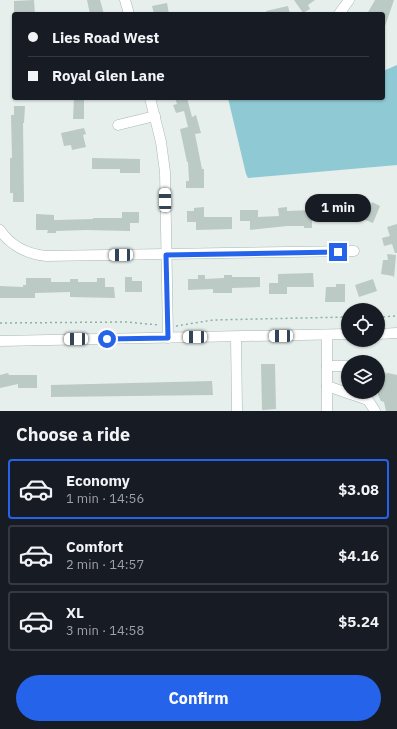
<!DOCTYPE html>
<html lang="en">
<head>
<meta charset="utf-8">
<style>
	:root { --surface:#171b24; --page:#242831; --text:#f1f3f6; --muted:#9ea1a6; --line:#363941; --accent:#2563eb }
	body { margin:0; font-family:"IBM Plex Sans",sans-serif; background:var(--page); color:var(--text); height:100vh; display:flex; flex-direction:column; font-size:15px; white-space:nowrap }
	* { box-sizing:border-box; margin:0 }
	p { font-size:13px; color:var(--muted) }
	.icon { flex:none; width:22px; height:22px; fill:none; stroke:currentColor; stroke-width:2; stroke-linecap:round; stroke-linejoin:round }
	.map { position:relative; height:411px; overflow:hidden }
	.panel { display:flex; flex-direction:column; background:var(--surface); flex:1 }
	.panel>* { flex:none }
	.guide { position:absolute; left:12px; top:12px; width:373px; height:88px; border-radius:4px; box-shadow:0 1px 3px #0004; display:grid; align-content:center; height:88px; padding:0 16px; background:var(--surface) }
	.tools { position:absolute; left:341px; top:303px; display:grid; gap:8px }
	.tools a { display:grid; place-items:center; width:44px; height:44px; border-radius:50%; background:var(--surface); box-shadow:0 1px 3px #0004; font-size:20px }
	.end { position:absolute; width:18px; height:18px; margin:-9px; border:5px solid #2563eb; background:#fff; box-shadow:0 0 0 2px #fff }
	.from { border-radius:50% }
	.bubble { position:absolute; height:28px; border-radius:14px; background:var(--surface); box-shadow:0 1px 3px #0004; font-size:13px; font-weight:800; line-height:28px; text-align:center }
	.car { position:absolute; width:12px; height:24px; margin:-12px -6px; border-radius:5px; box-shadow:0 0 3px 1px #0007; background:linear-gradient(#fff 24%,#345 0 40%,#fff 0 76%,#345 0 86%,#fff 0) }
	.guide b { display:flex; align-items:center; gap:14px; height:38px; font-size:15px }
	.guide b+b { border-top:1px solid var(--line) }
	.guide i { width:10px; height:10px; background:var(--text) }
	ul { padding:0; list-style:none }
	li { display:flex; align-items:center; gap:12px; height:60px; margin:0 8px 6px; padding:0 8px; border:2px solid var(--line); border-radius:4px }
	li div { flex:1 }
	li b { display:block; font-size:15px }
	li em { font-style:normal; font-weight:800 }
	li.current { border-color:var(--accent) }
	li>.icon { width:36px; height:36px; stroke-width:1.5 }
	h2 { padding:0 16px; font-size:18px; line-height:48px }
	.action { display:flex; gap:8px; margin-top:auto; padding:8px 16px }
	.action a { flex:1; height:46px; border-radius:24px; background:var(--accent); color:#fff; font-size:16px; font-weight:800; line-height:46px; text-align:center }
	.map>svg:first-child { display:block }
	.water { fill:#8ec9d4 }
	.building { fill:#bbcac4 }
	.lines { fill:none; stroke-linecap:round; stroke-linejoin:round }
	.minor-casing { stroke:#a8b8b2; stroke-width:11 }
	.path { stroke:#86b3a5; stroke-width:1.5; stroke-dasharray:2 3; stroke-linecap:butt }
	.minor { stroke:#fff; stroke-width:10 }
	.route { stroke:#2563eb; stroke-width:5 }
</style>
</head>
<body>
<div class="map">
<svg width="397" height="411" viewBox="0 0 397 411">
	<rect width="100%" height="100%" fill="#e6efeb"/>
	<!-- water -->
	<polygon class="water" points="397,65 397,165 248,178 246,174 228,98 383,98 383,71"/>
	<!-- building -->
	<g class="building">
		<polygon points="34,0 35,14 14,14 14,1"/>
		<polygon points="87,0 100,0 104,14 90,14"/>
		<polygon points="294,0 315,0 308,5 310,9 303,13"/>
		<polygon points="375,0 394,0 384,29 383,29 383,14 367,14"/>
		<polygon points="167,3 169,14 154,14 152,6"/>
		<polygon points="288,6 290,14 267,14 266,11"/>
		<polygon points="74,98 84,98 84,119 73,119"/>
		<polygon points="175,98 187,98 192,117 196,115 201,133 195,134 202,169 204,169 204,188 186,188 186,181 189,181 188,162 187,162 180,129 188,127 184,111 176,113 173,105 177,104"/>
		<polygon points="14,106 25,106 24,123 23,123 24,202 13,202 13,193 10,193 10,158 12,158 11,115 14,115"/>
		<polygon points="84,128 86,134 83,135 86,147 72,150 71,145 64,146 61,133"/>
		<polygon points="92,158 140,159 140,173 120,173 120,169 92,169"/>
		<polygon points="340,200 342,219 335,220 334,212 323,214 322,203"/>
		<polygon points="372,202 380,206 373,223 355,216 360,204 370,208"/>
		<polygon points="204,207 204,217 232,217 232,229 196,230 196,222 187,222 187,211 194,211 194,208"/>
		<polygon points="287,207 287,211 312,210 312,228 304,228 304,226 287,226 250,230 250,221 240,221 240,210 258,210 258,217 279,216 278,208"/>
		<polygon points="122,212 139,212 139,223 130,223 130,231 86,230 56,231 56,233 47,233 48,230 36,230 36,214 54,215 54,220 56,220 93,219 93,218 122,218"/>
		<polygon points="397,224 397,253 395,253 392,244 384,246 382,238 390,236 387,227"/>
		<polygon points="387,254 396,255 394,278 393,276 381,274 383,260 388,260"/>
		<polygon points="313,273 314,287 287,287 287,294 269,294 269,283 278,283 278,274"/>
		<polygon points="198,275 205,275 205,279 224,278 224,275 232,275 232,277 260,277 260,287 232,288 232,293 213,293 213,289 188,290 188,279 198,279"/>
		<polygon points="125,277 132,277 132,281 142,281 142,292 125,292"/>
		<polygon points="26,278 51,278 51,282 70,282 70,279 78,279 78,282 97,282 97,278 105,278 105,287 114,287 115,298 70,297 70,292 35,293 35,298 0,298 0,286 23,287 23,285 26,285"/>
		<polygon points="373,279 377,291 359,297 355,285"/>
		<polygon points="336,284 345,284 345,302 325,302 326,287 336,287"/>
		<polygon points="261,364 275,364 276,409 262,410"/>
		<polygon points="8,373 9,375 37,375 37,388 18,388 18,384 0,388 0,375"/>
		<polygon points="388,373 397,375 397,411 386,411 384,402 381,401 378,395 378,375"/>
		<polygon points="212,381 213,395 51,397 51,385"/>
	</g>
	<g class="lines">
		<!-- minor casing -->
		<g class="minor-casing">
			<g id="minor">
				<polyline points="125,0 129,14"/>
				<polyline points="339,14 349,0"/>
				<polyline points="150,98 161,142 165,172 168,338"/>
				<polyline points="118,125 155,116"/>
				<path d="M0,230C10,245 27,254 46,256L354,251"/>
				<polyline points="378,334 397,333"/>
				<polyline points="327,335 327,411"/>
				<polyline points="236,337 237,411"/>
				<polyline points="0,341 348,334"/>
				<polyline points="327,366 348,366"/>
				<polyline points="327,386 368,400 375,411"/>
			</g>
		</g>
		<!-- path -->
		<g class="path">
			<polyline points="378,317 397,316"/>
			<polyline points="0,323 126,322 159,325"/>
			<polyline points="176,326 213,320 348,317"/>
		</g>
		<!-- minor -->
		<use href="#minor" class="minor"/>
	</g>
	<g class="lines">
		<!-- route -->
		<polyline class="route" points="107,339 168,338 166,255 338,252"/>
	</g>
</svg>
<div class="tools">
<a><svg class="icon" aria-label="locate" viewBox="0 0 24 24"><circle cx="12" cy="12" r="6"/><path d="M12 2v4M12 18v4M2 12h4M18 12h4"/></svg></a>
<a><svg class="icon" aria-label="layers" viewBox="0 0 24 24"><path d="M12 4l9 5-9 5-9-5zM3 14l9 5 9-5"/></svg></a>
</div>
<i class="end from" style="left:107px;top:339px"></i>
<i class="end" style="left:338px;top:252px"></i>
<div class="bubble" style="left:305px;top:194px;width:66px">1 min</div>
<i class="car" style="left:165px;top:200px;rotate:359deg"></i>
<i class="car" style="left:121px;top:255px;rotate:269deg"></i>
<i class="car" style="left:281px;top:336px;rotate:269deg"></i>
<i class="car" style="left:195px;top:337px;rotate:269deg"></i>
<i class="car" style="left:76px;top:339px;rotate:269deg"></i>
<div class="guide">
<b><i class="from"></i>Lies Road West</b>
<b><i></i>Royal Glen Lane</b>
</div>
</div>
<section class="panel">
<h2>Choose a ride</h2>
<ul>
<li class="current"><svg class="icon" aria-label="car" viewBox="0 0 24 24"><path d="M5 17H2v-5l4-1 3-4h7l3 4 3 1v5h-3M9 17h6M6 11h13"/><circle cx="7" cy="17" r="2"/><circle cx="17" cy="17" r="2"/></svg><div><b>Economy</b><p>1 min · 14:56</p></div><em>$3.08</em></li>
<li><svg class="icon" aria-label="car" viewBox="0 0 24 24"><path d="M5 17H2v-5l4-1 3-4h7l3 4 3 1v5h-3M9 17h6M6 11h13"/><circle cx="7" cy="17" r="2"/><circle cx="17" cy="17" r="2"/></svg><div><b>Comfort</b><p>2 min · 14:57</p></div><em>$4.16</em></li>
<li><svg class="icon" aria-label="car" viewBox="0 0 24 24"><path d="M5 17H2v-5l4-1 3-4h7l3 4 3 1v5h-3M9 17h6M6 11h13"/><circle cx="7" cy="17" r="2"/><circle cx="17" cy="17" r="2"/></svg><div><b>XL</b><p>3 min · 14:58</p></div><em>$5.24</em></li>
</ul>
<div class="action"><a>Confirm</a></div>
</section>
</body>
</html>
